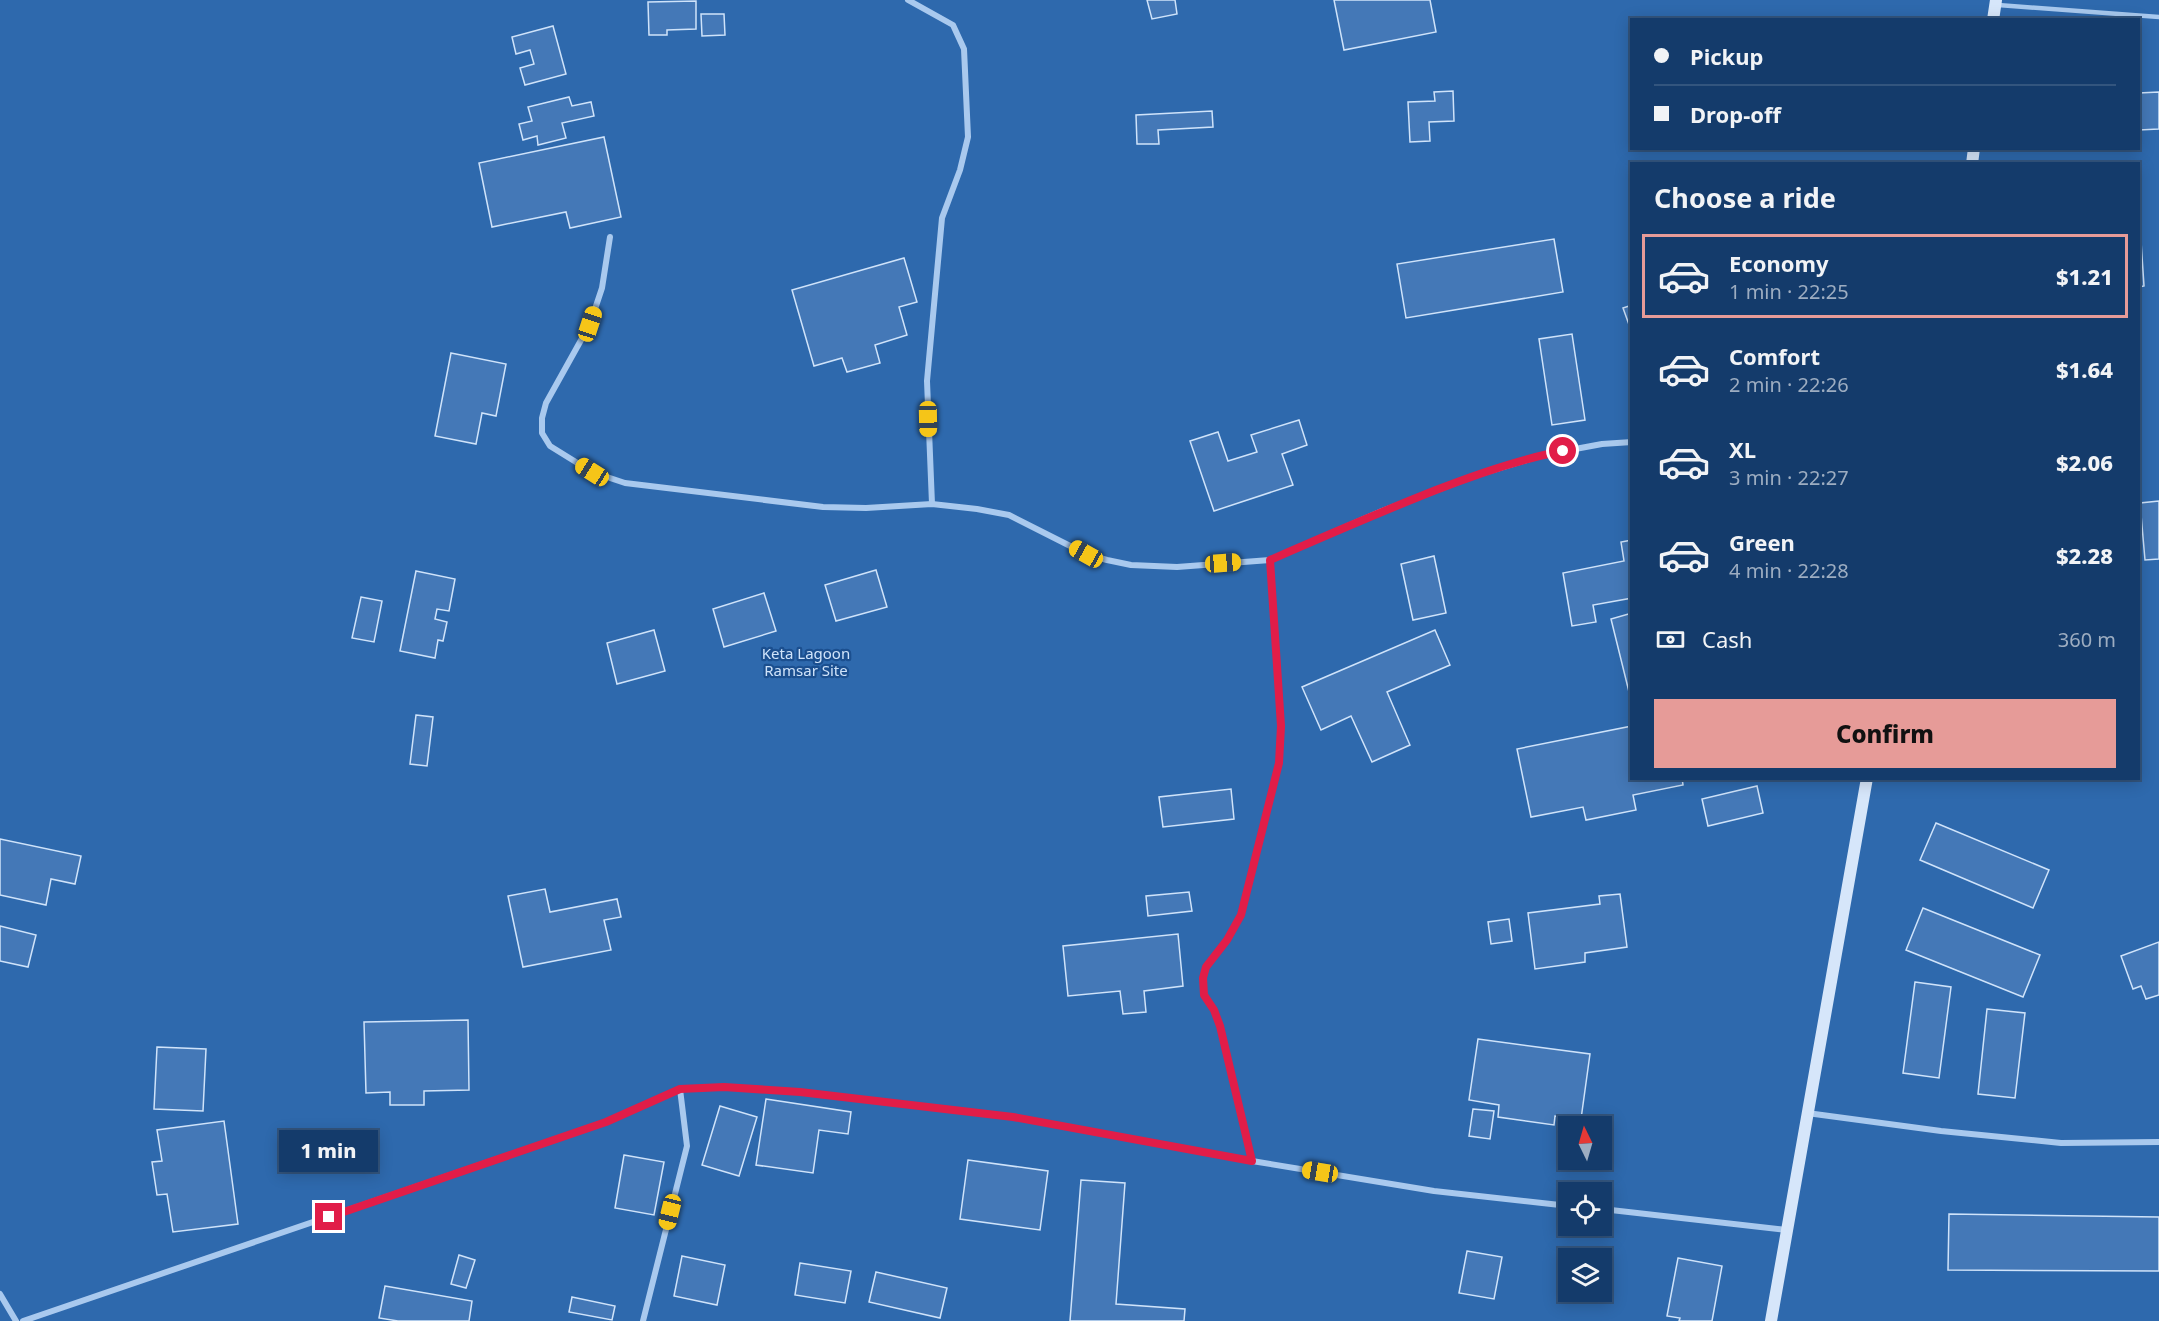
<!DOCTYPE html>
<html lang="en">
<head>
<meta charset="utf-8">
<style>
	:root { --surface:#143b6b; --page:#214673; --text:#f1f3f6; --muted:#9dadc1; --line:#33557e; --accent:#e69b98 }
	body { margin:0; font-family:"Noto Sans",sans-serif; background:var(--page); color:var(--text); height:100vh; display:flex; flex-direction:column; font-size:22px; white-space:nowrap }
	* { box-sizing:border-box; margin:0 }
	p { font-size:20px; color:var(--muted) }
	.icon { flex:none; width:33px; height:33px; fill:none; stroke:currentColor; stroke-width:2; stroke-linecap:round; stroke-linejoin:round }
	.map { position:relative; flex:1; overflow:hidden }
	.panel { position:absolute; left:1630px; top:162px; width:510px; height:618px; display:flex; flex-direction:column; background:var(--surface); border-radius:0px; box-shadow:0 3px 15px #0003,0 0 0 2px var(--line) }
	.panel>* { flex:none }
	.guide { position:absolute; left:1630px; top:18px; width:510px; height:132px; border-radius:0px; box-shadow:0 3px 15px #0003,0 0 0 2px var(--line); display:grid; align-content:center; height:132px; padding:0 24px; background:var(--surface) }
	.needle { width:39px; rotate:355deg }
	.buttons { position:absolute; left:1558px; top:1116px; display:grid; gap:12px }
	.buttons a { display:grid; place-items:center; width:54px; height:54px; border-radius:0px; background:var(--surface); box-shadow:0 3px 15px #0003,0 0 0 2px var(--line); font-size:30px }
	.end { position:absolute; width:27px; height:27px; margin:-14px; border:8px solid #e11d48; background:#fff; box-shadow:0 0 0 3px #fff }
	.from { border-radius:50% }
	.bubble { position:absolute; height:42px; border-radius:0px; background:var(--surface); box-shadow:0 3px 15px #0003,0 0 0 2px var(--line); font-size:20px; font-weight:800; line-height:42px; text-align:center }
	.car { position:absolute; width:18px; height:36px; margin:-18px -9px; border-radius:8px; box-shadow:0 0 4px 2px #0007; background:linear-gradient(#f5c518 24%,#345 0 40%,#f5c518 0 76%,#345 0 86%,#f5c518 0) }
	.guide b { display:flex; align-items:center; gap:21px; height:57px; font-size:22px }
	.guide b+b { border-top:2px solid var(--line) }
	.guide i { width:15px; height:15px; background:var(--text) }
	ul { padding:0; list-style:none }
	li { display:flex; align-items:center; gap:18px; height:84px; margin:0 12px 9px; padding:0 12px; border:3px solid transparent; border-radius:0px }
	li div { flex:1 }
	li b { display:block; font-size:22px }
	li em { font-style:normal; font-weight:800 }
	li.on { border-color:var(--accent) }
	li>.icon { width:54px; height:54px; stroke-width:1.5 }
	h2 { padding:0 24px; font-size:27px; line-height:72px }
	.pay { display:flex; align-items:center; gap:15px; height:66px; padding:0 24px; font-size:22px }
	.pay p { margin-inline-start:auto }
	.cta { display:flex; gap:12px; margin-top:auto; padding:12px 24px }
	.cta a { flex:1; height:69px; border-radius:0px; background:var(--accent); color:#111; font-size:24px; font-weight:800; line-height:69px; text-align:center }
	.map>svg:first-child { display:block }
	.green { fill:#2e69ad; fill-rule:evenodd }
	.building { fill:#4478b7; stroke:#cfe3fa; stroke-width:1.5 }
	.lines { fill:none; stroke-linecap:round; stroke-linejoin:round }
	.service { stroke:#a9c9ee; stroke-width:4.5 }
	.minor { stroke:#a9c9ee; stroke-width:6 }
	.secondary { stroke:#d6e6fa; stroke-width:12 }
	.route { stroke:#e11d48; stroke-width:8 }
	.labels { text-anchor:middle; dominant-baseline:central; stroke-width:4.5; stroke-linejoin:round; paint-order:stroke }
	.park-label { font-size:15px; fill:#cfe3fa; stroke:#1b4f8f }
</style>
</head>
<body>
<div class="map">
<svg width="2159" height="1321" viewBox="0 0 2159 1321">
	<rect width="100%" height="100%" fill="#1b4f8f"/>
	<!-- green -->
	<path class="green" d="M0,0H2159V1321H0ZM1632,20H2139V148H1632ZM1632,164H2139V778H1632ZM1569,1126H1602V1160H1569ZM1569,1192H1602V1226H1569ZM1569,1258H1602V1292H1569Z"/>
	<!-- building -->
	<g class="building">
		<polygon points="1147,0 1175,0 1177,14 1152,19"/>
		<polygon points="1334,0 1430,0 1436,32 1344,50"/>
		<polygon points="696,1 696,29 667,30 667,35 649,35 648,2"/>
		<polygon points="701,14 724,14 725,35 702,36"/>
		<polygon points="553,26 566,74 525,85 520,68 534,64 530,50 516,54 512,37"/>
		<polygon points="1453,91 1454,121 1429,122 1430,141 1410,142 1408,102 1435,101 1434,92"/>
		<polygon points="2159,92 2159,129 2139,130 2139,93"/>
		<polygon points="569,97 572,106 591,102 594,116 562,123 566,138 538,145 537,136 523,140 519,124 532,121 528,107"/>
		<polygon points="1212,111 1213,127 1158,130 1159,144 1137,144 1136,115"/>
		<polygon points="604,137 621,217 570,228 566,212 492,227 479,163"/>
		<polygon points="1554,239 1563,292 1406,318 1397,264"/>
		<polygon points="2139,241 2141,241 2144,286 2139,287"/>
		<polygon points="904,258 917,302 899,307 907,335 875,345 880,363 847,372 842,358 814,366 792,290"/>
		<polygon points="1632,305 1632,333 1623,308"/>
		<polygon points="1572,334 1585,420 1552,425 1539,339"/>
		<polygon points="451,353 506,364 496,416 482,413 476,444 435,436"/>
		<polygon points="1299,420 1307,445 1282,454 1293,485 1214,511 1190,441 1218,432 1228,461 1257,452 1251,435"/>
		<polygon points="2159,501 2159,559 2145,560 2140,503"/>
		<polygon points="1632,540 1632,598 1593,605 1596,622 1572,626 1563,573 1624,561 1621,542"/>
		<polygon points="1434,556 1446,613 1413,620 1401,564"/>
		<polygon points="876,570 887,607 836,621 825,585"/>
		<polygon points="416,571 455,579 449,611 437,609 435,619 447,622 443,641 438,640 435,658 400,651"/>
		<polygon points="764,593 776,631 724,647 713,609"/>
		<polygon points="361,597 382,601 374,642 352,638"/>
		<polygon points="1632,613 1632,696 1630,696 1611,619"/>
		<polygon points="654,630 665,671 617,684 607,643"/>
		<polygon points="1435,630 1450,665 1387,692 1410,745 1372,762 1351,716 1321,730 1302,687"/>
		<polygon points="416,715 433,717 427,766 410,764"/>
		<polygon points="1632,726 1632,778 1682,778 1683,785 1633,795 1636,810 1586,820 1583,807 1531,817 1517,749"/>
		<polygon points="1757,786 1763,813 1708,826 1702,799"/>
		<polygon points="1231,789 1234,819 1163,827 1159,797"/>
		<polygon points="1936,823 2049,870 2033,908 1920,860"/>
		<polygon points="0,839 81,856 75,884 51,879 46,905 0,895"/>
		<polygon points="545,889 550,912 617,899 621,917 604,920 611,950 523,967 508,896"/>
		<polygon points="1189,892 1192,911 1148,916 1146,896"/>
		<polygon points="1620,894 1627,947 1585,953 1585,962 1535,969 1528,913 1600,904 1599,896"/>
		<polygon points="1923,908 2040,955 2023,997 1906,950"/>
		<polygon points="1509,919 1512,941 1491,944 1488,922"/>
		<polygon points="0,926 36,935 28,967 0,961"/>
		<polygon points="1178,934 1183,986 1144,991 1146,1012 1123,1014 1120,991 1068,996 1063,946"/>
		<polygon points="2159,942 2159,995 2146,999 2141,986 2133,989 2121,956"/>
		<polygon points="1915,982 1951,987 1939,1078 1903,1073"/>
		<polygon points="1987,1009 2025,1013 2015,1098 1978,1094"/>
		<polygon points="468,1020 469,1090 424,1091 424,1105 390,1105 390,1092 366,1093 364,1022"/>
		<polygon points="1478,1039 1590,1054 1581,1119 1555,1116 1554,1125 1498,1117 1499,1105 1469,1100"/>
		<polygon points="157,1047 206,1049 203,1111 154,1109"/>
		<polygon points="766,1099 851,1112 848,1134 819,1130 813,1173 756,1165"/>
		<polygon points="720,1106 757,1117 739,1176 702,1165"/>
		<polygon points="1473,1109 1494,1111 1490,1139 1469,1136"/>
		<polygon points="224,1121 238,1224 173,1232 167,1194 157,1195 152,1162 162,1161 157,1130"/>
		<polygon points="1560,1131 1569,1132 1569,1150 1558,1148"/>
		<polygon points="624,1155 664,1162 654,1215 615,1208"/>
		<polygon points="968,1160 1048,1171 1040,1230 960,1219"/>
		<polygon points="1081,1180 1125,1183 1116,1304 1185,1309 1184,1321 1070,1321"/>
		<polygon points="1949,1214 2159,1217 2159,1271 1948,1270"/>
		<polygon points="1467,1251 1502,1257 1494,1299 1459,1293"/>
		<polygon points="459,1255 475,1260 466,1288 451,1284"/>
		<polygon points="682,1256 725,1265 717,1305 674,1296"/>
		<polygon points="1678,1258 1722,1266 1712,1321 1679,1321 1680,1318 1667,1316"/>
		<polygon points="800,1263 851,1271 845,1303 795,1295"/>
		<polygon points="876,1272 947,1288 940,1318 869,1302"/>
		<polygon points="385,1286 472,1301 469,1321 398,1321 379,1318"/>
		<polygon points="572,1297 615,1306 612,1320 569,1312"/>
	</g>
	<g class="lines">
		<!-- service -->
		<polyline class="service" points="1998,5 2159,17"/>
		<!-- minor -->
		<g class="minor">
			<polyline points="908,0 953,25 964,49 968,137 960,170 942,218 927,381 932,504"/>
			<polyline points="610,237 602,288 590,324 546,403 542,418 542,433 550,446 592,472 625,483 823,507 866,508 932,504 977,509 1009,515 1086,554 1107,560 1131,565 1177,567 1270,560 1382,511 1474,476 1543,455 1602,444 1632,442"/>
			<polyline points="1807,1113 1941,1131 2061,1143 2159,1142"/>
			<polyline points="1252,1161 1220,1026 1214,1010 1204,995 1203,978 1206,967 1227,940 1241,915 1279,763 1281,726 1270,560"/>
			<polyline points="1602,1209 1787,1230"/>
			<polyline points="0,1294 16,1321"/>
			<polyline points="23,1321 606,1122 680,1089 724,1087 800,1092 1013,1117 1252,1161 1434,1191 1569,1206"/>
			<polyline points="643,1321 687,1146 680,1089"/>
		</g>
		<!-- secondary -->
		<g class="secondary">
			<polyline points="1993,20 1996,0"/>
			<polyline points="1972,164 1974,148"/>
			<polyline points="1771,1321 1867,778"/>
		</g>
	</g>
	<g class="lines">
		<!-- route -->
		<path class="route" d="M329,1217L606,1122L680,1089L724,1087L800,1092L1013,1117L1252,1161L1220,1026L1214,1010L1204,995L1203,978L1206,967L1227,940L1241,915L1279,763L1281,726L1270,560C1325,536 1380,512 1436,490C1477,474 1519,459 1563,451"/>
	</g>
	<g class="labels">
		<!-- park labels -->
		<g class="park-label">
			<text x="806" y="653">Keta Lagoon<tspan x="806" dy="17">Ramsar Site</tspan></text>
		</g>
	</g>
</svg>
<div class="buttons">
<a><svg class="needle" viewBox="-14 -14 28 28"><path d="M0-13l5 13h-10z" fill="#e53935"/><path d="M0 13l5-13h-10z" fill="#9dadc1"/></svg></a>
<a><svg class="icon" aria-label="locate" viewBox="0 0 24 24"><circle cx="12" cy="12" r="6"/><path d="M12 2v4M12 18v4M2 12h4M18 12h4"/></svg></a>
<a><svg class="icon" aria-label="layers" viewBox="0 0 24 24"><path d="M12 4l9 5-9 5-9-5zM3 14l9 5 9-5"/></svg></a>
</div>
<i class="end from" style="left:1563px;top:451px"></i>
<i class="end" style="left:329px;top:1217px"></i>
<div class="bubble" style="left:279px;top:1130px;width:99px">1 min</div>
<i class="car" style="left:590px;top:324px;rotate:18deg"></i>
<i class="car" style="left:928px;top:419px;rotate:179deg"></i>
<i class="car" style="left:592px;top:472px;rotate:302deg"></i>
<i class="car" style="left:1086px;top:554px;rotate:299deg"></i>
<i class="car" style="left:1223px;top:563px;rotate:86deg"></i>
<i class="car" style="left:1320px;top:1172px;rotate:279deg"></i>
<i class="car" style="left:670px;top:1212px;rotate:194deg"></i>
<div class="guide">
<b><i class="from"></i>Pickup</b>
<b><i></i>Drop-off</b>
</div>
<section class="panel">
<h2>Choose a ride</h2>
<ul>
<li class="on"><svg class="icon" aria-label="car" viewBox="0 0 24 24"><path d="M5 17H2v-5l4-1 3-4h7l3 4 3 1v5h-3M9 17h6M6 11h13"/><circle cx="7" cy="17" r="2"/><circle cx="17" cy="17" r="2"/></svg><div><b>Economy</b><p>1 min · 22:25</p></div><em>$1.21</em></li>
<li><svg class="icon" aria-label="car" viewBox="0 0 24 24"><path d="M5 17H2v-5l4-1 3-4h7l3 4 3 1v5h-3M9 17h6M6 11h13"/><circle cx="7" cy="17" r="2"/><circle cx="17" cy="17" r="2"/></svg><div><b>Comfort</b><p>2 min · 22:26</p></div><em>$1.64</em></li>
<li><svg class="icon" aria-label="car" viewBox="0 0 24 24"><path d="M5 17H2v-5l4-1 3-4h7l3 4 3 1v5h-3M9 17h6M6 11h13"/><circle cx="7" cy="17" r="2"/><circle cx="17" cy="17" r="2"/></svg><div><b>XL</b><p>3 min · 22:27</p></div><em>$2.06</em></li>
<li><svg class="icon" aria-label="car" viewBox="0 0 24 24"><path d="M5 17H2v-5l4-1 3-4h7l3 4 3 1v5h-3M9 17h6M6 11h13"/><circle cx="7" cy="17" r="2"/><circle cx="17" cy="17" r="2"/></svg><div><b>Green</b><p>4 min · 22:28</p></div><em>$2.28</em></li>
</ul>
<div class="pay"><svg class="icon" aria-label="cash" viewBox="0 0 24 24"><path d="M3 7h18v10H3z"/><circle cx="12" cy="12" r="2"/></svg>Cash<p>360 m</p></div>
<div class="cta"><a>Confirm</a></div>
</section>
</div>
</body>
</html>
